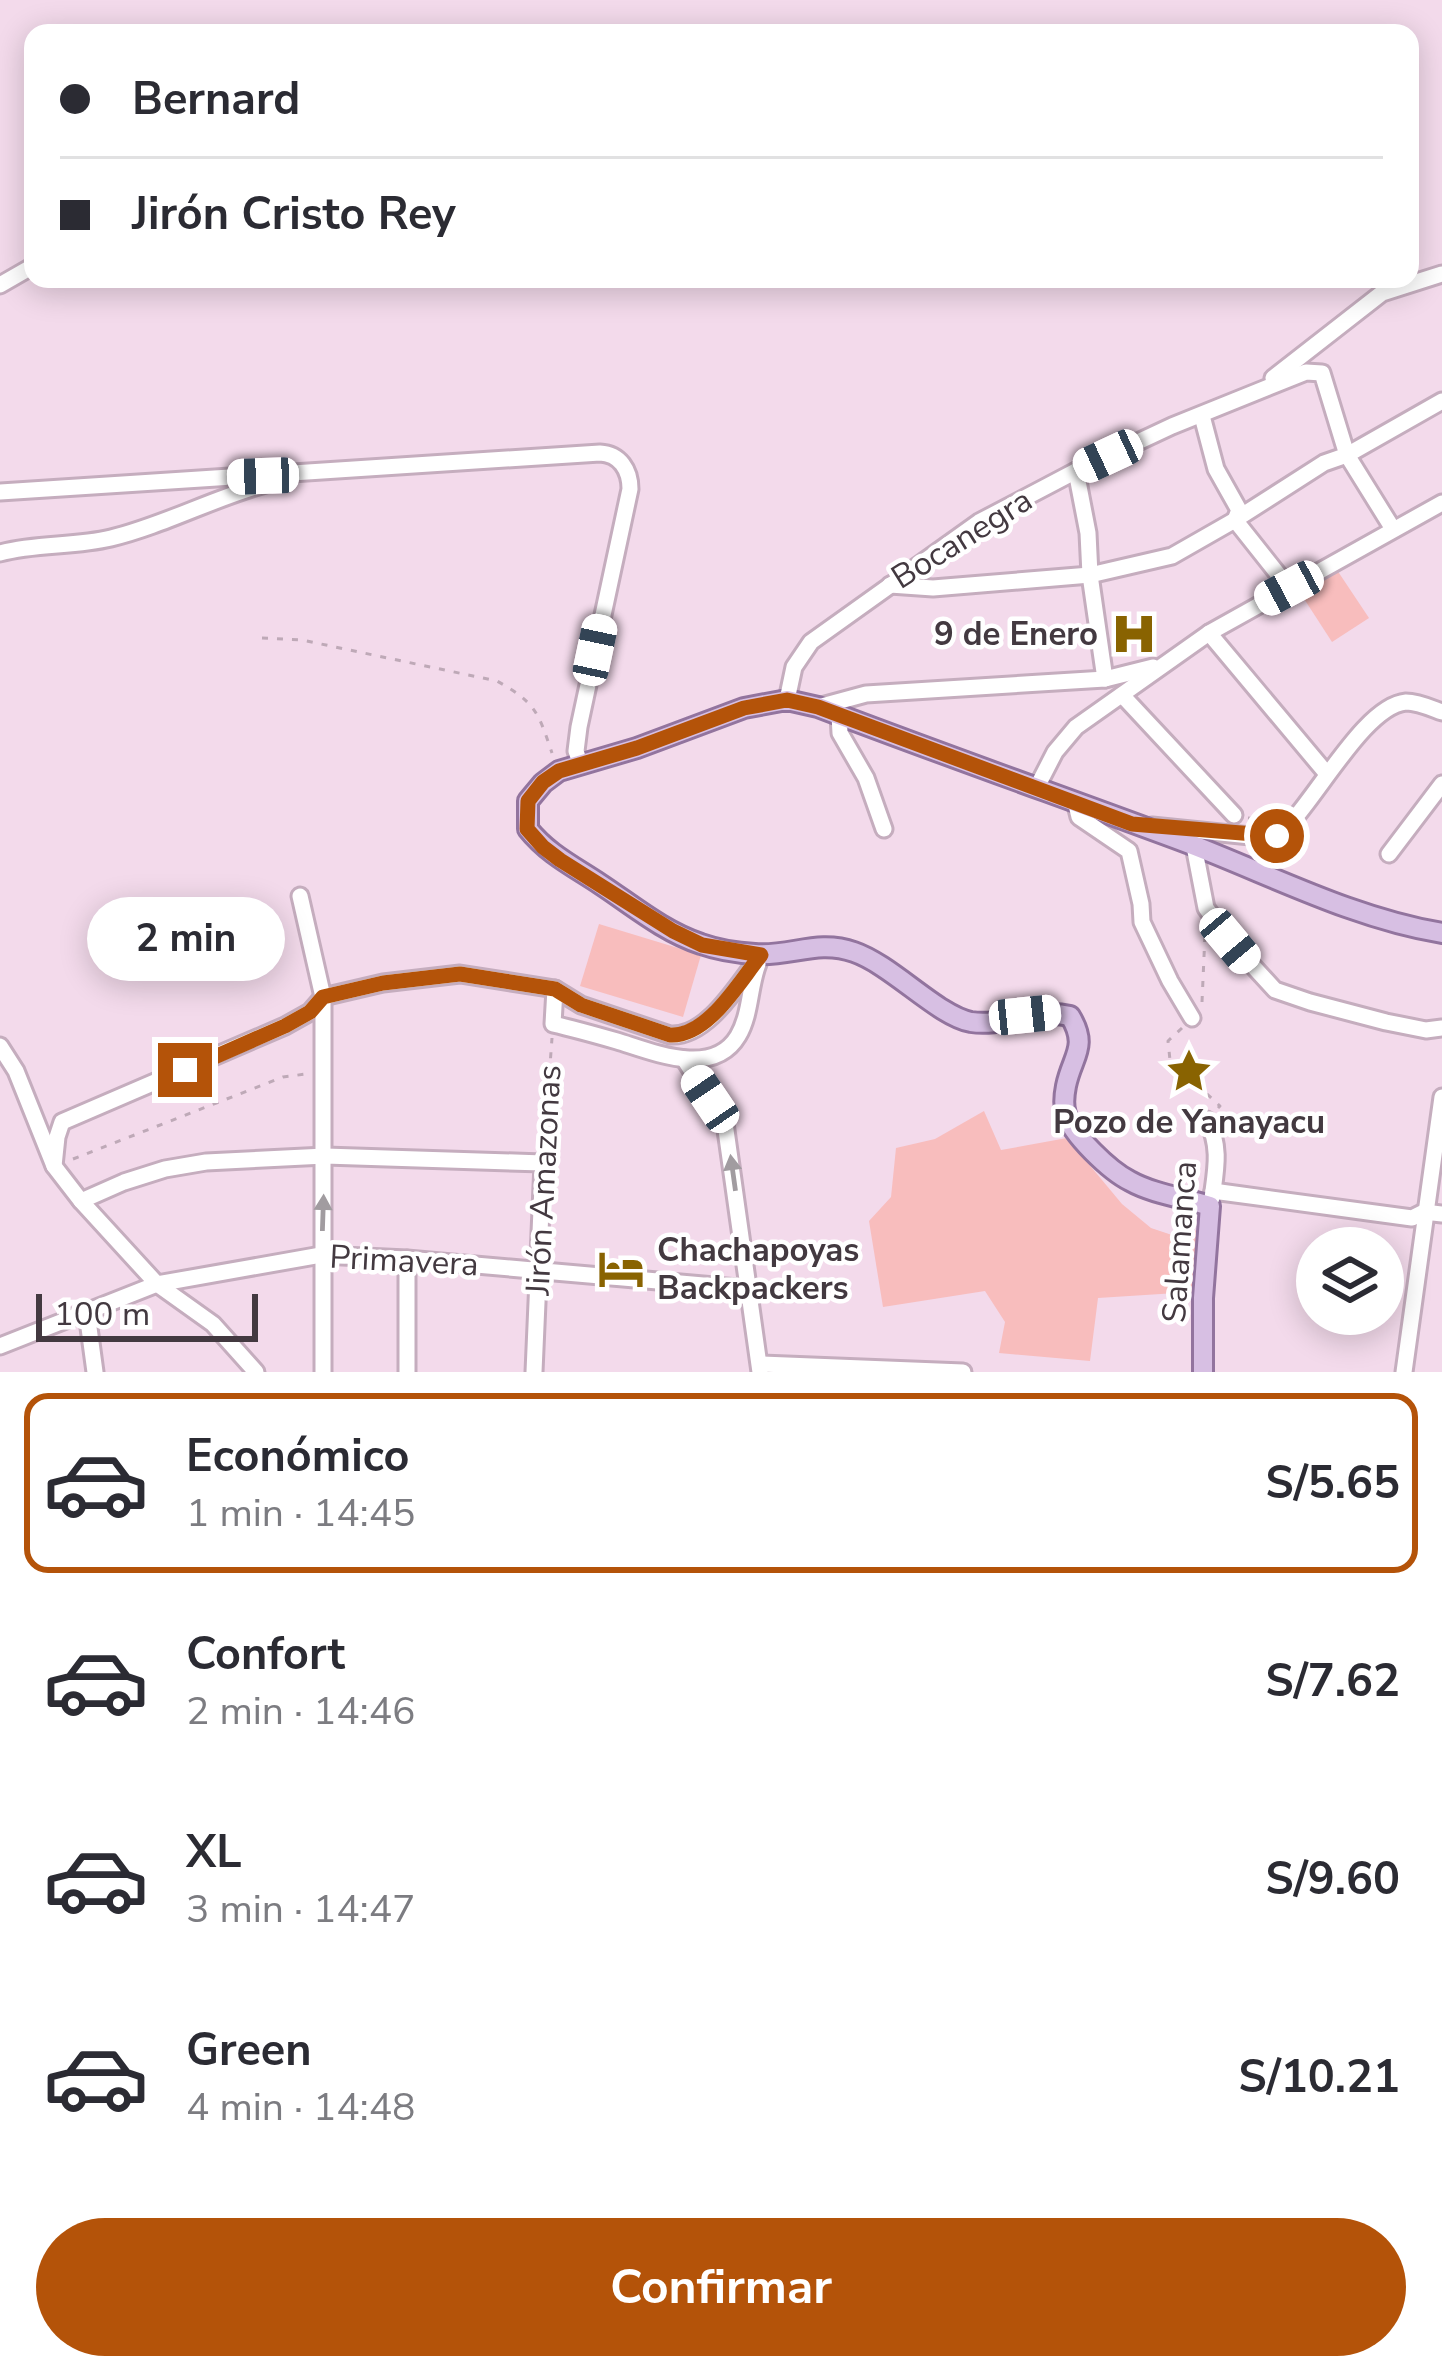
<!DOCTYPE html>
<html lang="es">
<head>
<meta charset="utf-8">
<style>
	:root { --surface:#fff; --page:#f2f2f3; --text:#2b2b33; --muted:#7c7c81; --line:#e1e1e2; --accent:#b45309 }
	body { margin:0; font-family:"Nunito Sans",sans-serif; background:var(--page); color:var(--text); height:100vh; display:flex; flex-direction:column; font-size:45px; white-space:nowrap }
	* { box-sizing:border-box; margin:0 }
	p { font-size:39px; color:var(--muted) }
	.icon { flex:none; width:66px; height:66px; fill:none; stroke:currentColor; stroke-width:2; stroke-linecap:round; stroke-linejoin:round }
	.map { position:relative; height:1372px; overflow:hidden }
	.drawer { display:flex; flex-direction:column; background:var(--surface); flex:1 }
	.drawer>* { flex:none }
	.banner { position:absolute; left:24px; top:24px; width:1395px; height:264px; border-radius:24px; box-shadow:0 6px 30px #0003; display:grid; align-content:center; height:264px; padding:0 36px; background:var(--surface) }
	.fabs { position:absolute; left:1296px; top:1227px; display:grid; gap:24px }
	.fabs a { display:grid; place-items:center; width:108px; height:108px; border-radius:50%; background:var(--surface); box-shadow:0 6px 30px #0003; font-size:60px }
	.scale { position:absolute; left:36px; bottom:30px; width:222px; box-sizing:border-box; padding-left:12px; border:6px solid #433940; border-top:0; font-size:33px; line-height:42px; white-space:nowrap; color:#433940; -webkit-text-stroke:9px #fff; paint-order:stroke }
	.end { position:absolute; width:54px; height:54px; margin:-27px; border:15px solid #b45309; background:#fff; box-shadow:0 0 0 6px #fff }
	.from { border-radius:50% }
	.bubble { position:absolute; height:84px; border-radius:42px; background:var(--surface); box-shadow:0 6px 30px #0003; font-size:39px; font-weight:700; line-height:84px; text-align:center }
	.car { position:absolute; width:36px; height:72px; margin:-36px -18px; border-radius:15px; box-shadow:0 0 9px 3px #0007; background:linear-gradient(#fff 24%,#345 0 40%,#fff 0 76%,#345 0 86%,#fff 0) }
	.banner b { display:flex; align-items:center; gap:42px; height:114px; font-size:45px }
	.banner b+b { border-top:3px solid var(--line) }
	.banner i { width:30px; height:30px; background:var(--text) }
	ul { padding:21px 0 0; list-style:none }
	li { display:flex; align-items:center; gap:36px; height:180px; margin:0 24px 18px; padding:0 12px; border:6px solid transparent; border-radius:24px }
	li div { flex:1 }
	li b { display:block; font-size:45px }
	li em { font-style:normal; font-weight:700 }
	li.active { border-color:var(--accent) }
	li>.icon { width:108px; height:108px; stroke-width:1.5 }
	.primary-button { display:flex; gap:24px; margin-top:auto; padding:24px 36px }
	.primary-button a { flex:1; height:138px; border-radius:72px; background:var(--accent); color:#fff; font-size:48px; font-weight:700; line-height:138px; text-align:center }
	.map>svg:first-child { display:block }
	.green { fill:#f8bdbd }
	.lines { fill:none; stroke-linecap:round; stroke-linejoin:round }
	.minor-casing { stroke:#c5adbe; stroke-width:21 }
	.major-casing { stroke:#92749e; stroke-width:24 }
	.path { stroke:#bea9b7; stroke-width:3; stroke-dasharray:6 9; stroke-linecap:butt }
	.minor { stroke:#fff; stroke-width:15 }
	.major { stroke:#d7bfe3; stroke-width:18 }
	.oneway { fill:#a19ca0 }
	.route { stroke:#b45309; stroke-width:15 }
	.labels { text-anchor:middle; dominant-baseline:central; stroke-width:9; stroke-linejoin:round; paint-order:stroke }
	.street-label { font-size:33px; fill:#433940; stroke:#fff }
	.poi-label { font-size:33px; font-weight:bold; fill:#433940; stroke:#fff; text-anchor:end }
</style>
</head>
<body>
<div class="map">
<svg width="1442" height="1372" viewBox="0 0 1442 1372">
	<rect width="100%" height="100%" fill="#f3daeb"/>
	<!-- green -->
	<g class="green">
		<polygon points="1335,567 1369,618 1332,642 1299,591"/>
		<polygon points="599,924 701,955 683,1017 580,986"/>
		<polygon points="984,1111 1001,1150 1067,1138 1122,1204 1151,1228 1184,1239 1198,1229 1192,1292 1098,1298 1090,1361 999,1353 1005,1322 985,1291 883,1307 869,1221 891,1197 896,1148 935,1139"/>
	</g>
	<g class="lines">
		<!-- minor casing -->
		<g class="minor-casing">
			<g id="minor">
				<polyline points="0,285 33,266"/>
				<polyline points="1273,378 1382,293 1442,274"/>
				<polyline points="1202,416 1216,469 1239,510 1235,520 1289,588"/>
				<polyline points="1076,471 1088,533 1090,575 1105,679"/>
				<path d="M0,492L600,453C620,454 630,470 630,489L579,727L576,751L580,763"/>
				<path d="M0,553C36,543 74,547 111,538C165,525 215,497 269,483"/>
				<polyline points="890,585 933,588 1090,575 1172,556 1235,520 1324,463 1347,455 1442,401"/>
				<polyline points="1209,633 1327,774"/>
				<polyline points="1122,695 1234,815"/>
				<polyline points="787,700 794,667 811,642 979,522 1076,471 1172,426 1306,372 1322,373 1347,455 1393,529"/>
				<polyline points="818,707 866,694 1105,679 1153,667"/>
				<polyline points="839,715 840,733 866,778 884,829"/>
				<polyline points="1037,787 1055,752 1076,727 1209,633 1442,503"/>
				<polyline points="1075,801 1079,817 1129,851 1141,904 1142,922 1170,981 1192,1018"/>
				<path d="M1152,826L1260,837L1277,836C1312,809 1362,706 1406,702C1418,702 1431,708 1442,712"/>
				<polyline points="1194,846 1206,908 1230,941 1275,990 1310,1002 1386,1022 1426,1030 1442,1028"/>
				<polyline points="1389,854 1442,784"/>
				<polyline points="300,896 323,997 323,1372"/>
				<path d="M555,989L553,1024C575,1029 596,1035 617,1041C653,1052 713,1078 738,1036C751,1014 749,987 758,964"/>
				<polyline points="0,1046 16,1071 54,1166 81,1201 157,1284 213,1324 256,1372"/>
				<polyline points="684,1059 725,1123 760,1372"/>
				<path d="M1207,1120C1221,1146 1216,1169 1212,1198"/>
				<path d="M54,1166L57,1137L62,1122L285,1026L310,1012L323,997L383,983L460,974L555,989L581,1005L670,1035C708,1038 739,982 761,955"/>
				<polyline points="1213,1191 1412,1218 1424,1212 1442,1214"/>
				<polyline points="81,1201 124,1182 165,1169 206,1162 325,1156 543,1163 534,1372"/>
				<polyline points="407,1259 407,1372"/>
				<polyline points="87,1313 95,1372"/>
				<polyline points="0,1346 157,1284 321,1255 407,1259 749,1289"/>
				<polyline points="761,1364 963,1372"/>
				<polyline points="1404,1372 1442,1097"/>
			</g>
		</g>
		<!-- major casing -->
		<g class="major-casing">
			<path id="major" d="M1203,1372V1298L1210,1206C1185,1198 1153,1194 1130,1181C1110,1171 1072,1135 1066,1114C1063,1105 1064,1096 1066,1086C1072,1056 1089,1047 1070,1016C1034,1008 1004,1027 971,1022C938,1016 892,965 854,952C817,939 791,957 755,954C738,953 718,950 701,944C664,932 632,905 600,884C573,866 548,854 528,829V801L543,783L559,771L637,748L744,708L787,700L818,707C941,754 1066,798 1190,844C1273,876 1353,918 1442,933"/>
		</g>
		<!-- path -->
		<g class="path">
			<path d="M262,638L302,640L497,681C536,703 538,712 552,753"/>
			<polyline points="1248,818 1269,820"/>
			<polyline points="1202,1002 1205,934"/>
			<polyline points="1182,1028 1168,1041 1170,1060 1181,1072 1182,1077 1194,1082 1220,1106 1218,1108"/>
			<polyline points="544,1148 552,1038"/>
			<polyline points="73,1159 283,1077 306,1074"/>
		</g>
		<!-- minor -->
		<use href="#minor" class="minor"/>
		<!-- major -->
		<use href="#major" class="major"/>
	</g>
	<!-- one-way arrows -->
	<defs><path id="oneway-solid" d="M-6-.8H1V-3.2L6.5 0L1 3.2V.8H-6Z" transform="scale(3)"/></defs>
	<g class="oneway">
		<use href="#oneway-solid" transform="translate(733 1173) rotate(-98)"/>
		<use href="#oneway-solid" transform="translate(323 1213) rotate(-88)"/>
	</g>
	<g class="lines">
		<!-- route -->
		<path class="route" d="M185,1070L285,1026L310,1012L323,997L383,983L460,974L555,989L581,1005L670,1035C708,1037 739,982 761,955L702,945L673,931L560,860L543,847L527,829L528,801L543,782L559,771L637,748L744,708L787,700L818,707L1132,824L1277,836"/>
	</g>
	<!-- icons -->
	<defs>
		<g id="hospital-bare" transform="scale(3.6)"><path d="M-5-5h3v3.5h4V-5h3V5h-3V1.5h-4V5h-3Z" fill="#896301" stroke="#fff" stroke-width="2.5" paint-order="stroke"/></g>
		<g id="sight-bare" transform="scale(3.6)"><path d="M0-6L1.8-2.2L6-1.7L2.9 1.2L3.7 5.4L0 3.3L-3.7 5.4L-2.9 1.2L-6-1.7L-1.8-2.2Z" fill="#896301" stroke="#fff" stroke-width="2.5" paint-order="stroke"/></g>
		<g id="hotel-bare" transform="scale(3.6)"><path d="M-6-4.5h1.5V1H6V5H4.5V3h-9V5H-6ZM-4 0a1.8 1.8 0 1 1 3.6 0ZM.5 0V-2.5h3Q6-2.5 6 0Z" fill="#896301" stroke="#fff" stroke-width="2.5" paint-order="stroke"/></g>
	</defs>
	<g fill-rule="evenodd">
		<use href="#hospital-bare" x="1134" y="634"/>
		<use href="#sight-bare" x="1189" y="1071"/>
		<use href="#hotel-bare" x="621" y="1269"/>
	</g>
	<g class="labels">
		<!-- street labels -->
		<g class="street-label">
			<text transform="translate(962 539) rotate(-32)">Bocanegra</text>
			<text transform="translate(544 1180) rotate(-87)">Jirón Amazonas</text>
			<text transform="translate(1180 1242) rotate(-86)">Salamanca</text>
			<text transform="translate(404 1261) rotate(3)">Primavera</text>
		</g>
		<!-- poi labels -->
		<g class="poi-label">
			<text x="1098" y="634">9 de Enero</text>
			<text x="1189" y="1122" text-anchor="middle">Pozo de Yanayacu</text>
			<text x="657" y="1250" text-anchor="start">Chachapoyas<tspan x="657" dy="38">Backpackers</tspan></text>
		</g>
	</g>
</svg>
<div class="fabs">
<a><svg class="icon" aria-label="layers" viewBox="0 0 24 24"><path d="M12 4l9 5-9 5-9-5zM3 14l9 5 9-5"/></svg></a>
</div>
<div class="scale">100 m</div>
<i class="end from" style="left:1277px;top:836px"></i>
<i class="end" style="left:185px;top:1070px"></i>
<div class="bubble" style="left:87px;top:897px;width:198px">2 min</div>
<i class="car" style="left:1108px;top:456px;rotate:245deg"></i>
<i class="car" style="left:263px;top:476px;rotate:268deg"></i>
<i class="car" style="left:1289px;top:588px;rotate:242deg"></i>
<i class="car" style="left:595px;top:650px;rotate:12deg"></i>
<i class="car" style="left:1230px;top:941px;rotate:140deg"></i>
<i class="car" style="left:1025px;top:1015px;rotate:84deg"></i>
<i class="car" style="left:710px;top:1099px;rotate:326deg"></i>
<div class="banner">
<b><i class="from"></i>Bernard</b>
<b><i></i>Jirón Cristo Rey</b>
</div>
</div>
<section class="drawer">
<ul>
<li class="active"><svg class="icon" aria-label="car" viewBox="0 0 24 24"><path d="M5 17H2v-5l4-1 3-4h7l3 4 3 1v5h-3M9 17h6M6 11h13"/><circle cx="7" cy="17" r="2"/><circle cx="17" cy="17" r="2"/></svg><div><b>Económico</b><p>1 min · 14:45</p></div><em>S/5.65</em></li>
<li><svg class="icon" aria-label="car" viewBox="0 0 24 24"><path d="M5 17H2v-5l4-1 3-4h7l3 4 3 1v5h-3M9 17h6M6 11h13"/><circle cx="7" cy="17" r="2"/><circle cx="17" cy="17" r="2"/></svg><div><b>Confort</b><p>2 min · 14:46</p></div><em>S/7.62</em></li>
<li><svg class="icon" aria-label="car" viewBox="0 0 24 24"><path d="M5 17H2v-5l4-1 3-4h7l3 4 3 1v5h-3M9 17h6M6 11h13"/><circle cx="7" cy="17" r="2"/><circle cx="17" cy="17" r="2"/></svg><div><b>XL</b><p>3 min · 14:47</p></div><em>S/9.60</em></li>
<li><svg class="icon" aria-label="car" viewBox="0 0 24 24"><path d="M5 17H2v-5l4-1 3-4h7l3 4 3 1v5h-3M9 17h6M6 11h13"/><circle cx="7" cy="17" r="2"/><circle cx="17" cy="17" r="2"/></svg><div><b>Green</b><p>4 min · 14:48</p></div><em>S/10.21</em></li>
</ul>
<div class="primary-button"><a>Confirmar</a></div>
</section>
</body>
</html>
